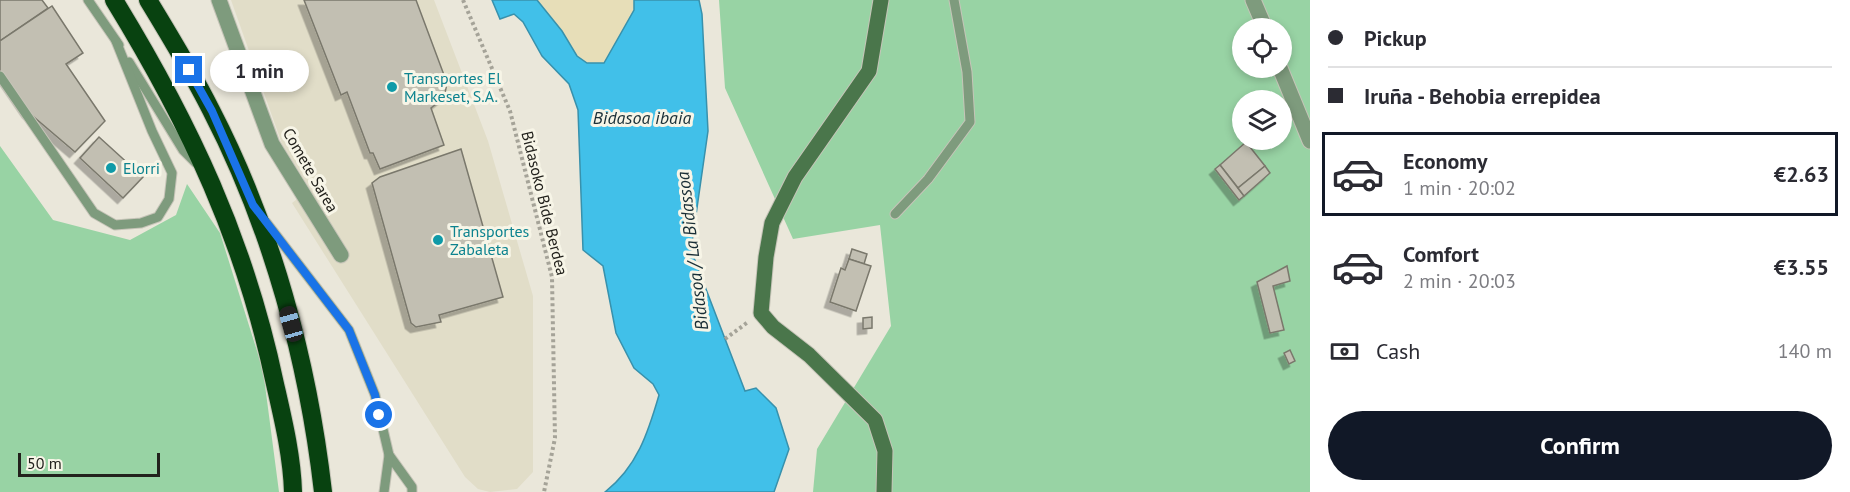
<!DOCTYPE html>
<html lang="en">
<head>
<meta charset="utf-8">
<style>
	:root { --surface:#fff; --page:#f7f7f7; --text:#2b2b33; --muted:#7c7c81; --line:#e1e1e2; --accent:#111827 }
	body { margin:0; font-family:"PT Sans",sans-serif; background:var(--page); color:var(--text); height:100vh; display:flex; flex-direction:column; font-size:22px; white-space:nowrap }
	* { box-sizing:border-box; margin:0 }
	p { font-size:20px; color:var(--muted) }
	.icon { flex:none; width:33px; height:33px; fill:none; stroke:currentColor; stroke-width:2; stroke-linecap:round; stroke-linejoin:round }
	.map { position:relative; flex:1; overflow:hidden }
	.details { display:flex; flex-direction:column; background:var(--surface); width:540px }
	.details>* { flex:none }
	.guide { display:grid; align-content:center; height:132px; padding:0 18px; background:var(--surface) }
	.controls { position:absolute; left:1232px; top:18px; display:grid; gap:12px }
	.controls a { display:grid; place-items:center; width:60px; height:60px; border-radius:50%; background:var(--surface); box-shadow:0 3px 9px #0003; font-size:30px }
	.scale { position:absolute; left:18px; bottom:15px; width:142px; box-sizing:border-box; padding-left:6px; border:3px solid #23221d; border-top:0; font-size:16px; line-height:21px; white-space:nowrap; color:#23221d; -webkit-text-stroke:4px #f7f5e7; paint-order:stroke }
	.end { position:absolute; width:27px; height:27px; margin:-14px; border:8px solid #1a73e8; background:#fff; box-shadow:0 0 0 3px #fff }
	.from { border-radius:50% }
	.bubble { position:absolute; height:42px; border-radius:21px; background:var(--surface); box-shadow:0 3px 9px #0003; font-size:20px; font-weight:600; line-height:42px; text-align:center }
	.car { position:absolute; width:18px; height:36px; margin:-18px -9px; border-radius:8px; box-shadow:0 0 4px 2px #0007; background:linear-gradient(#222 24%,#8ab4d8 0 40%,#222 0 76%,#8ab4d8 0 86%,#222 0) }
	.guide b { display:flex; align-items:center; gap:21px; height:57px; font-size:22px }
	.guide b+b { border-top:2px solid var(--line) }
	.guide i { width:15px; height:15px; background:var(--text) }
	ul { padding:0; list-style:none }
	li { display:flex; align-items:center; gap:18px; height:84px; margin:0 12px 9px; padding:0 6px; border:3px solid transparent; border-radius:0px }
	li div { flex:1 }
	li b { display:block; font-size:22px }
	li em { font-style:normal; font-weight:600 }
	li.current { border-color:var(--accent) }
	li>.icon { width:54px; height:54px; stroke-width:1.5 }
	.pay { display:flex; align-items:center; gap:15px; height:66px; padding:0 18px; font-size:22px }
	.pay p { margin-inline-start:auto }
	.action { display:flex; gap:12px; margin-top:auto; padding:12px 18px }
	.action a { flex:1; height:69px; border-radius:36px; background:var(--accent); color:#fff; font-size:24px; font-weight:600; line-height:69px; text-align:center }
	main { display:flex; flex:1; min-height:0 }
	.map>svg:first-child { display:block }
	.built { fill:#e1ddc8 }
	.green { fill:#98d3a4; fill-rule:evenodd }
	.sand { fill:#e7deb8 }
	.water { fill:#41c0e9; stroke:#3891ac; stroke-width:1.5 }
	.building { fill:#c2bfb2; stroke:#7a786c; stroke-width:1.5; filter:url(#shadow) }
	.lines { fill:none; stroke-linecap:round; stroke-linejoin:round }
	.lane-casing { stroke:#c6c4b8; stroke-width:11 }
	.street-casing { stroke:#c6c4b8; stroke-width:17 }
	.secondary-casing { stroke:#c6c4b8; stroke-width:17 }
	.highway-casing { stroke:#c6c4b8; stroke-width:20 }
	.path { stroke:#a5a398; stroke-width:4; stroke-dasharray:3 3; stroke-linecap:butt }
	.lane { stroke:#7e9b7d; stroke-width:9 }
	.street { stroke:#7e9b7d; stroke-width:15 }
	.secondary { stroke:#4a764b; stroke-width:15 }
	.highway { stroke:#084210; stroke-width:18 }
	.route { stroke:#1a73e8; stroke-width:8 }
	.culture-dot { fill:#0f9aa8; stroke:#f7f5e7; stroke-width:2 }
	.labels { text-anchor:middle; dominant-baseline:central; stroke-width:6; stroke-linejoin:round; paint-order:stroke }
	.culture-label { font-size:16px; fill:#0d838f; stroke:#f7f5e7; text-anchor:start }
	.street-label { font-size:16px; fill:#23221d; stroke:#f7f5e7 }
	.water-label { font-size:18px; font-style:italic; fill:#192e36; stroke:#f7f5e7 }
</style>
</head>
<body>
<main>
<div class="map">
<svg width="1310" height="492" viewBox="0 0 1310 492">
	<defs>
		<filter id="shadow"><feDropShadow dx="-5.5" dy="5.5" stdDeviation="0" flood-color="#0004"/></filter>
	</defs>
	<rect width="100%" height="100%" fill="#eae7da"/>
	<!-- built -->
	<polygon class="built" points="231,0 434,0 488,141 533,296 533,472 517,489 490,492 478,489 465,477 292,203 310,189 282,144"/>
	<!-- green -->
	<g class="green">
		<path d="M719,0H1310V492H813L817,449L891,326L880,225L793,239L725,88ZM1242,28H1281V68H1242ZM1242,100H1281V140H1242Z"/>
		<polygon points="0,146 53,220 130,240 176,215 187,184 220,233 263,370 279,492 0,492"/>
	</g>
	<!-- sand -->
	<polygon class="sand" points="537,0 634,0 634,10 604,64 587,64 577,56 562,31"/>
	<!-- water -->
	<path class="water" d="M492,0H537L562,31L577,56L587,63H604L634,10V0H699L702,14L708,131L691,250L745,391L756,388L776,408L789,449L774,492H605C637,467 648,433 659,395L653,384L634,368L616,333L603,266L583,250L578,110L569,84L542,56L523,22L514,14L500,19Z"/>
	<!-- building -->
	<g class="building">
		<polygon points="0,0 42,0 48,8 0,41"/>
		<polygon points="304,0 416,0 447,83 444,98 431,108 444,145 380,169 373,153 370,153 347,92 341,95"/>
		<polygon points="52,6 83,53 66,64 105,121 75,152 28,112 0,71 0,41"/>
		<polygon points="99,137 143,177 123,198 80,158"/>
		<polygon points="1246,142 1265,166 1238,188 1220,165"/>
		<polygon points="461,149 503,297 439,315 441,322 416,327 411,323 372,183 380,177"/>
		<polygon points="1220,165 1244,196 1239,200 1215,169"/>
		<polygon points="1265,166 1270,173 1244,196 1238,188"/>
		<polygon points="852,249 867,254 864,264 849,259"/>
		<polygon points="849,259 871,266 856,311 830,302 841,268 845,270"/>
		<polygon points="1287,266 1290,281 1273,286 1284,330 1270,333 1257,282"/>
		<polygon points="872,317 872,328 863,329 863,318"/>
		<polygon points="1290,350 1295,361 1289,364 1284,353"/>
	</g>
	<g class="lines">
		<!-- lane casing -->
		<g class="lane-casing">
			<g id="lane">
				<polyline points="88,0 119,45"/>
				<polyline points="129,62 183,150 196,163"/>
				<polyline points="0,76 94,213 115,225 141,223 158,217 169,199 172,173 152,131 116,41"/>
				<polyline points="895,214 928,179 970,122 967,72 954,0"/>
				<polyline points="266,222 349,330 375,395 389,455 412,487 412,492"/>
				<polyline points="384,492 389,455"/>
			</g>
		</g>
		<!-- street casing -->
		<g class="street-casing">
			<g id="street">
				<polyline points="219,0 272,144 341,255"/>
				<polyline points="1253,0 1265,28"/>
				<polyline points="1280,68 1310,141"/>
			</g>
		</g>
		<!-- secondary casing -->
		<g class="secondary-casing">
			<polyline id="secondary" points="881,0 869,71 795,177 772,223 766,257 761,313 773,327 809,355 875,420 885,451 884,492"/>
		</g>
		<!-- highway casing -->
		<g class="highway-casing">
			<g id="highway">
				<path d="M114,0C190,124 245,241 275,384C283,419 292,456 293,492"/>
				<path d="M148,0C170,36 192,72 211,110C272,228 308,361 323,492"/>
			</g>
		</g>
		<!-- path -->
		<g class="path">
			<polyline points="463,0 510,111 552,277 555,438 544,492"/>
			<polyline points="725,339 748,322"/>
		</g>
		<!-- lane -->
		<use href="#lane" class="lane"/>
		<!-- street -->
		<use href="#street" class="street"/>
		<!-- secondary -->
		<use href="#secondary" class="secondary"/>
		<!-- highway -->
		<use href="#highway" class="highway"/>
	</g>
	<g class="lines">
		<!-- route -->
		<polyline class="route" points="189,70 212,111 253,205 349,330 375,395 379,415"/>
	</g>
	<!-- markers -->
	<g class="culture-dot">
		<circle cx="392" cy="87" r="6"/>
		<circle cx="111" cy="168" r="6"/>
		<circle cx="438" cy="240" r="6"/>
	</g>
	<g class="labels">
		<!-- culture labels -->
		<g class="culture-label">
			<text x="404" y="78">Transportes El<tspan x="404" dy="18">Markeset, S.A.</tspan></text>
			<text x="123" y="168">Elorri</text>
			<text x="450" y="231">Transportes<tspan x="450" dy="18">Zabaleta</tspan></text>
		</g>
		<!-- street labels -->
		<g class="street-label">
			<text transform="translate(311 170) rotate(60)">Comete Sarea</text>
			<text transform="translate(545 203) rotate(76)">Bidasoko Bide Berdea</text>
		</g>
		<!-- water labels -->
		<g class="water-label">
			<text x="642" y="117">Bidasoa ibaia</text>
			<text transform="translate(692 251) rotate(-97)">Bidasoa / La Bidassoa</text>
		</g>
	</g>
</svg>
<div class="controls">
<a><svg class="icon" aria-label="locate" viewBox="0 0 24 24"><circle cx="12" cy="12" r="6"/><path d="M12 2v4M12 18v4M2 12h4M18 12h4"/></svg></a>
<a><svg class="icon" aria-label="layers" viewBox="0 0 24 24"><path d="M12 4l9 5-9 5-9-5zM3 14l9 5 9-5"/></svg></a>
</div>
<div class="scale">50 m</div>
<i class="end from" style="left:379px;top:415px"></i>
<i class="end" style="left:189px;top:70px"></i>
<div class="bubble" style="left:210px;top:50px;width:99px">1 min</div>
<i class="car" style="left:291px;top:324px;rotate:344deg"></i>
</div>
<section class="details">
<div class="guide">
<b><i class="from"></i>Pickup</b>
<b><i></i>Iruña - Behobia errepidea</b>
</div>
<ul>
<li class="current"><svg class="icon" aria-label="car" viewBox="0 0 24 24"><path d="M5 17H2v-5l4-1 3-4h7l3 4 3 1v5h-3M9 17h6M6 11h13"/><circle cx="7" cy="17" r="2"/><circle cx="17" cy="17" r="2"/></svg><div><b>Economy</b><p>1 min · 20:02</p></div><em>€2.63</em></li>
<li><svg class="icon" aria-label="car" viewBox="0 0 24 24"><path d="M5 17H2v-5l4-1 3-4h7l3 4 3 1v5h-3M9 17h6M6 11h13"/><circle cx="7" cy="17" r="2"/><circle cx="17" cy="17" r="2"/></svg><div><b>Comfort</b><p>2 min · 20:03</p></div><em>€3.55</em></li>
</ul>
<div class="pay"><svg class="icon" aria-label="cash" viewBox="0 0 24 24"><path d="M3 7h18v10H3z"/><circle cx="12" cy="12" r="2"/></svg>Cash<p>140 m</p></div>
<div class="action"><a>Confirm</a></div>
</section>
</main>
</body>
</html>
